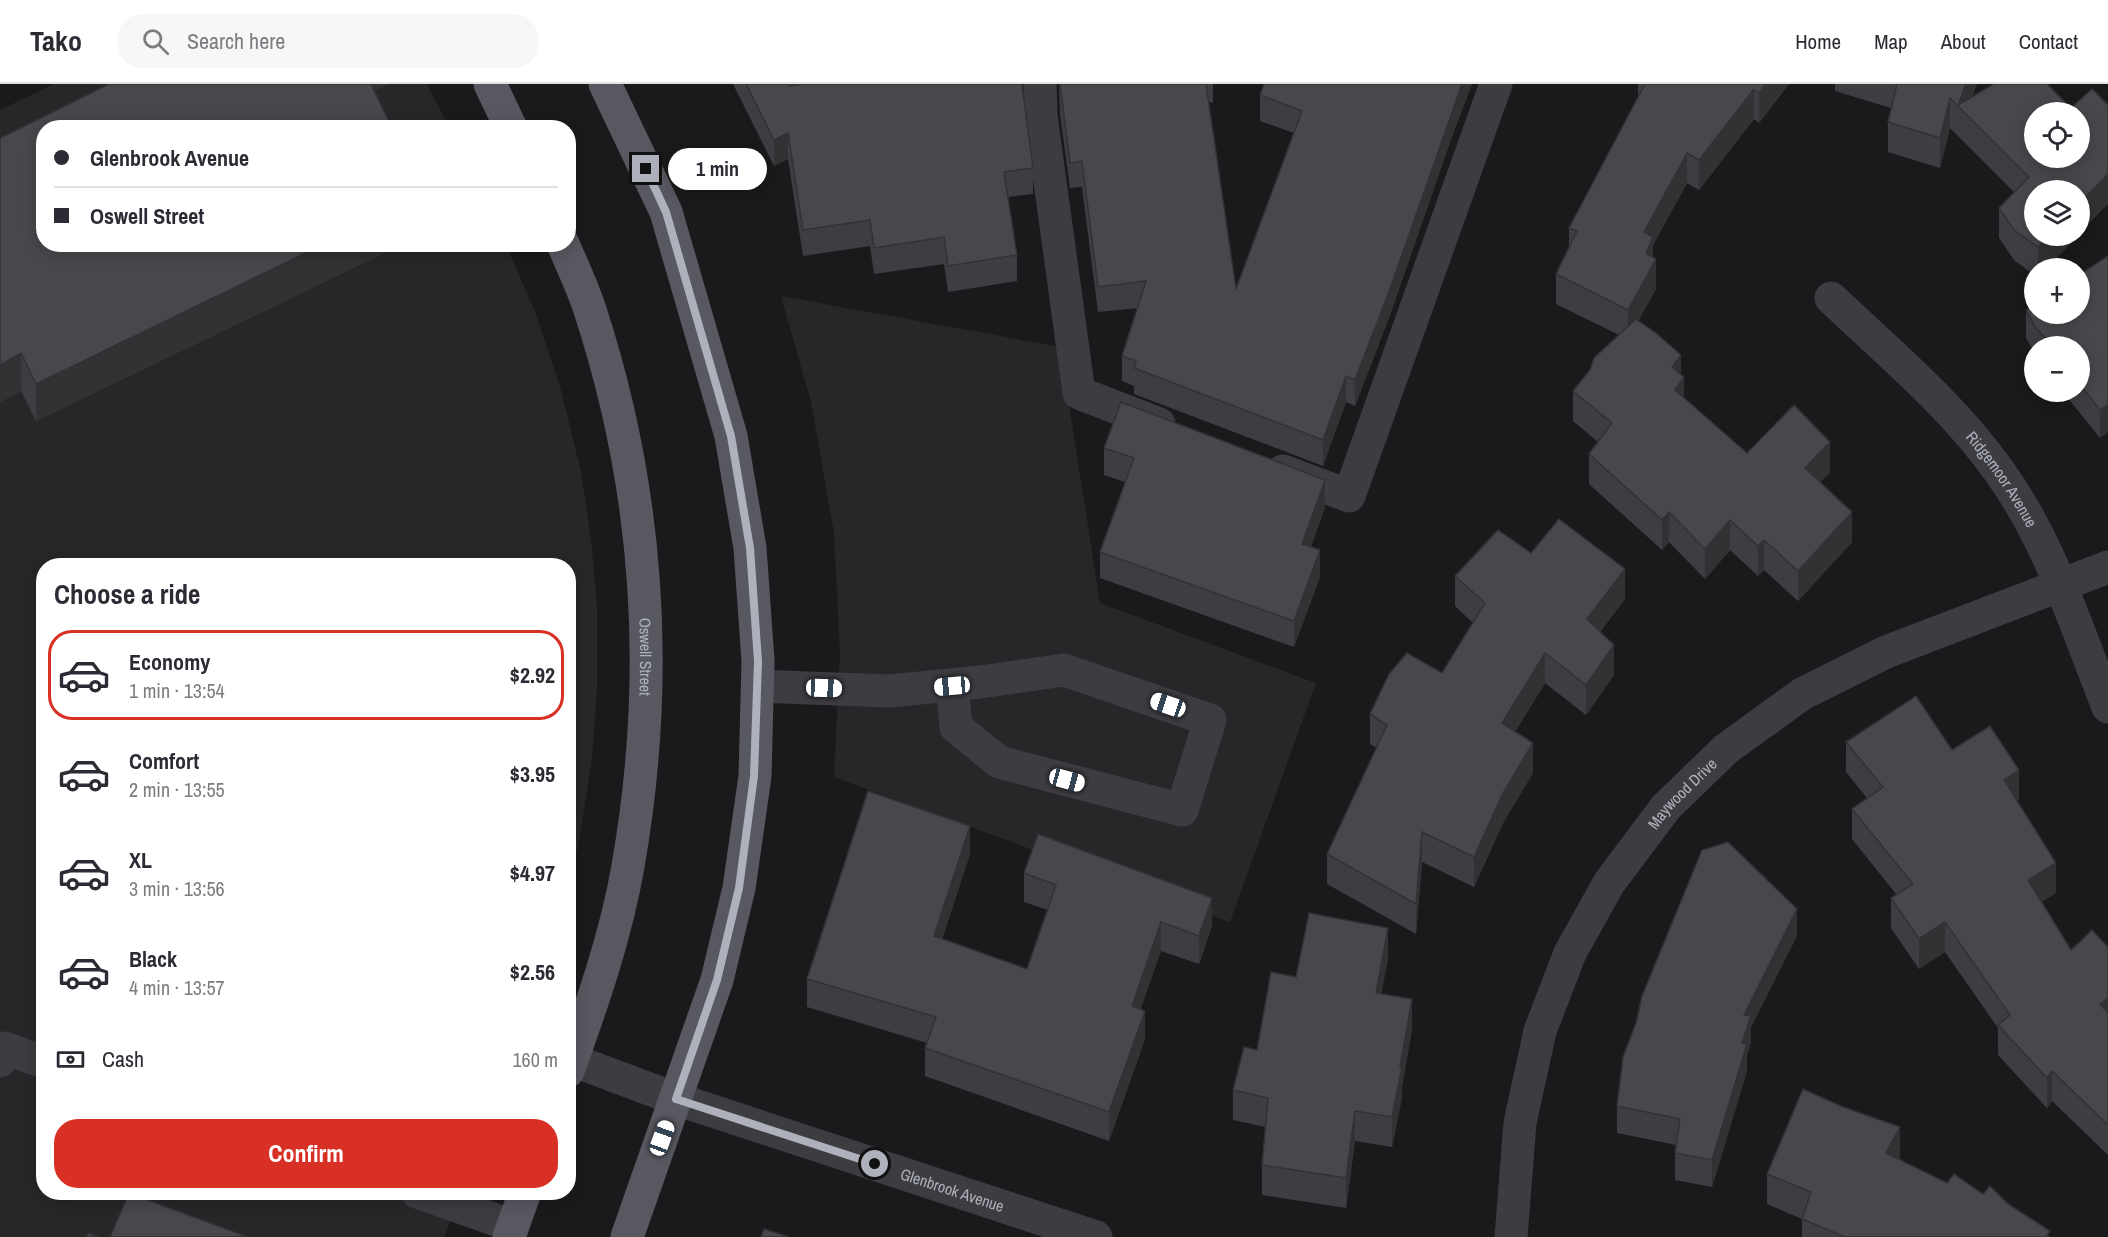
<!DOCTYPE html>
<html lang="en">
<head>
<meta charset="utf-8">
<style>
	:root { --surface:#fff; --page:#f7f7f7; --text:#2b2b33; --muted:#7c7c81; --line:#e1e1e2; --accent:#d93025 }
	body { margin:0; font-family:"Archivo Narrow",sans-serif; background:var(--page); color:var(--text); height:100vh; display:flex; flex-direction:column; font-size:22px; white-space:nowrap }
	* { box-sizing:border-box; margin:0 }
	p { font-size:20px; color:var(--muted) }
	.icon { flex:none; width:33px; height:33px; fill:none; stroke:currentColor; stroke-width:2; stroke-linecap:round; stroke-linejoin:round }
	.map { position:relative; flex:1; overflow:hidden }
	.drawer { position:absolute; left:36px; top:474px; width:540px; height:642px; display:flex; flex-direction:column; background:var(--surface); border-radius:24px; box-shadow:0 3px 15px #0003 }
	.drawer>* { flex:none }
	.top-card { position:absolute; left:36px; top:36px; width:540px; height:132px; border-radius:24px; box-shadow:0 3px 15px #0003; display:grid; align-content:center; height:132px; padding:0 18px; background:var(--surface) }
	.controls { position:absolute; left:2024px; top:18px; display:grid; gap:12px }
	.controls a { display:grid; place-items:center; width:66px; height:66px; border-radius:50%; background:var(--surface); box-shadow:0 3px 15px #0003; font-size:30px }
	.end { position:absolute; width:27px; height:27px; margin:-14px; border:8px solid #aeb1bb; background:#111; box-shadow:0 0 0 3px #111 }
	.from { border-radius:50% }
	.bubble { position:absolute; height:42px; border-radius:21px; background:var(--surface); box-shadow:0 3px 15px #0003; font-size:20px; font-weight:700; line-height:42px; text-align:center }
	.car { position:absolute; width:18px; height:36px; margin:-18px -9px; border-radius:8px; box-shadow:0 0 4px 2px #0007; background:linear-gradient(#fff 24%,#345 0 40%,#fff 0 76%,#345 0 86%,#fff 0) }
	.top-card b { display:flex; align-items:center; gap:21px; height:57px; font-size:22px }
	.top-card b+b { border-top:2px solid var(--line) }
	.top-card i { width:15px; height:15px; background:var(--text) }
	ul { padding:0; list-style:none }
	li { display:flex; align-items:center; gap:18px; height:90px; margin:0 12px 9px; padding:0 6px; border:3px solid transparent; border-radius:24px }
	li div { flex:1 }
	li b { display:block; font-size:22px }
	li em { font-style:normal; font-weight:700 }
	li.current { border-color:var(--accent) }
	li>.icon { width:54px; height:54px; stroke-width:1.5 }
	h2 { padding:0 18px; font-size:27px; line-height:72px }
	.pay { display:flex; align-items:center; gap:15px; height:66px; padding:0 18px; font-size:22px }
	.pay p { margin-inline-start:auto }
	.button { display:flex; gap:12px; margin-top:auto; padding:12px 18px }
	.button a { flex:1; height:69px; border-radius:24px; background:var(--accent); color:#fff; font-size:24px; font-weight:700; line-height:69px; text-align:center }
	header { display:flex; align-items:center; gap:36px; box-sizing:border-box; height:84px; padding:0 30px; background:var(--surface); border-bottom:2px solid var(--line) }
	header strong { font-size:28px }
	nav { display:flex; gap:33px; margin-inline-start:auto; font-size:21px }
	.search { width:420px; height:54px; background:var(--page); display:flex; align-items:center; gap:15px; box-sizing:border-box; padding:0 21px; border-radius:24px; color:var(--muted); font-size:22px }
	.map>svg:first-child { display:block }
	.built { fill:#272629 }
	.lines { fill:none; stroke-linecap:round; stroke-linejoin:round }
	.minor { stroke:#3c3c41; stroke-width:33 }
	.major { stroke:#585960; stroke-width:33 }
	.wall { fill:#3e3d41 }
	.shaded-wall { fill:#323235 }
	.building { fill:#48474c; stroke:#323235; stroke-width:1.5; fill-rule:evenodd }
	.route { stroke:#aeb1bb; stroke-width:8 }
	.labels { text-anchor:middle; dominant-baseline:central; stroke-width:5; stroke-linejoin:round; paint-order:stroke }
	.street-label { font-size:16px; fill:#aeb1bb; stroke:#151517 }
</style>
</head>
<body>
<header>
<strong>Tako</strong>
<div class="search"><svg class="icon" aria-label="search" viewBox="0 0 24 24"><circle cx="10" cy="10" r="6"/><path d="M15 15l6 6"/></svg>Search here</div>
<nav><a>Home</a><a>Map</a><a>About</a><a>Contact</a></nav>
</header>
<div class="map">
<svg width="2108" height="1153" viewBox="0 0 2108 1153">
	<rect width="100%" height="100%" fill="#1a1a1c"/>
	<!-- built -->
	<g class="built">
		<polygon points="54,0 427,0 449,43 44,44 44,160 506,161 534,225 561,306 581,388 591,455 597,522 597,606 592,674 579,758 569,801 568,482 44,482 44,1108 461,1109 444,1153 0,1153 0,26"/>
		<polygon points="781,212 1060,263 1100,519 1316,599 1230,838 834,693 840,569 834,449 811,318"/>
	</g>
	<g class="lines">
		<!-- minor -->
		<g class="minor">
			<polyline points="1040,0 1041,32 1079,309 1159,340"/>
			<path id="s1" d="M1831,214C1889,269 1952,321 1999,387C2050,457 2076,543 2108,623"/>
			<polyline points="1283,387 1349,412 1496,0"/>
			<polyline points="758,602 890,607 980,598 1064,586 1210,636 1182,726 999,678 956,643 952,601"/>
			<path id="s2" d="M572,976L676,1015L1096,1153"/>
			<polyline points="0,977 4,964 44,978"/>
			<polyline points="417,1108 513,1142"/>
			<path id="s3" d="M1511,1153L1520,1039L1540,947L1570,869L1609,799L1666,723L1726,665L1802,610L1886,568L2108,483"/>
		</g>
		<!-- major -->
		<g class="major">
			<polyline points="490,0 511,44"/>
			<polyline points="605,0 666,128 731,352 750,464 758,577 755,692 739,804 717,896 627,1153"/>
			<path id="s4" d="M563,160C572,181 582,202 589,223C649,405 661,594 628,782C616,852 592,920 568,987"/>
			<polyline points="509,1153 525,1108"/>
		</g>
	</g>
	<!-- wall -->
	<g class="wall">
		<polygon points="109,0 388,0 374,7 399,162 36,337 21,307 0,318"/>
		<polygon points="733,0 1022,0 1033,84 1033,110 1008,113 1017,171 1017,197 948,208 944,180 874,190 870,162 803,172 788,75 774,82"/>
		<polygon points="1059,0 1213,0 1213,19 1209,18 1236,205 1294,49 1260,37 1260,11 1264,0 1472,0 1454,47 1390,231 1355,322 1346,318 1323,382 1134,310 1134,302 1122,297 1122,272 1138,224 1098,228 1082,103 1070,104 1060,30"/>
		<polygon points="1638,0 1789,0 1759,39 1754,35 1699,106 1687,99 1653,161 1653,174 1656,205 1638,237 1681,291 1684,314 1747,369 1830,388 1820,398 1852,458 1798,517 1764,486 1758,492 1730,466 1705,495 1669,458 1662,466 1589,400 1589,370 1598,358 1573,337 1573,307 1619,251 1556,220 1556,190 1569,163 1569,144 1638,13"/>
		<polygon points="1835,0 1977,0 1972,13 2047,0 2034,152 2078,152 2046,184 2034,184 2034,191 2014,176 1999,154 1999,124 2014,108 1950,44 1940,84 1888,68 1888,38 1891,24 1835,7"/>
		<polygon points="2108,172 2100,354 2063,308 2079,308 2079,262 2034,262 2034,268 2026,254 2026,226"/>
		<polygon points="1104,364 1325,423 1311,463 1320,493 1294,563 1100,494 1100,468 1125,398 1104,391"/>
		<polygon points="1531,469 1625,515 1600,548 1614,591 1586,631 1545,599 1515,648 1533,689 1503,739 1474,803 1422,778 1416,850 1327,800 1327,770 1377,664 1370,660 1370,630 1442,589 1473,539 1455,522 1455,492"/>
		<polygon points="1846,658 1952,666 2019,716 2017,717 2056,809 2042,817 2071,866 2108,863 2108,1071 2052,1017 2047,1024 1998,971 1998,944 1945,868 1919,885 1891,844 1891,814 1896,810 1852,755 1852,725 1867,714 1846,688"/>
		<polygon points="970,770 942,855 1027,885 1048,826 1024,818 1024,789 1212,842 1199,880 1161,867 1140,925 1145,955 1109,1057 925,992 925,964 927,959 807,923 807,895"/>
		<polygon points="1797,852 1751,943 1751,959 1747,971 1747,987 1712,1103 1675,1096 1675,1069 1676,1061 1617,1049 1617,1022"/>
		<polygon points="1388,874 1381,910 1412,945 1402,1003 1402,1013 1392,1063 1355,1057 1346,1124 1262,1111 1262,1081 1265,1043 1233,1036 1233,1006 1257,966 1296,893"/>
		<polygon points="1900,1073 1899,1075 1947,1099 1983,1110 2008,1120 2050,1153 1802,1153 1802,1135 1767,1120 1767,1090"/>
	</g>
	<!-- shaded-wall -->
	<g class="shaded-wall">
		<polygon points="360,0 388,0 360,14"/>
		<polygon points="1462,0 1472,0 1454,47 1390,231 1355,322 1355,296"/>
		<polygon points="1766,0 1789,0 1759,39 1759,9"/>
		<polygon points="1966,0 1977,0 1966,30 1958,21"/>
		<polygon points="1754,5 1754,35 1699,106 1699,76"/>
		<polygon points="1950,14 1950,44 1940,84 1940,54"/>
		<polygon points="788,49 788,75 774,82 774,56"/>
		<polygon points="1687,69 1687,99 1653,161 1653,181 1656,175 1656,205 1628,256 1628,226 1644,148"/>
		<polygon points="2108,90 2108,120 2079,150 2079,120"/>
		<polygon points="2049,152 2078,152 2046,184 2038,184 2038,163"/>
		<polygon points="324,160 399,160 399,162 36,337 36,300"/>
		<polygon points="21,269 21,307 0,318 0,281"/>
		<polygon points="1681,271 1681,297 1684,293 1684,323 1675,310 1672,283"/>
		<polygon points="1346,292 1346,318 1323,382 1323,356"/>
		<polygon points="2108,320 2108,349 2100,354 2100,326"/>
		<polygon points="1830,358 1830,388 1805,414 1805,384"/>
		<polygon points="1325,396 1325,423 1302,486 1302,460"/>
		<polygon points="1669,428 1669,458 1662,466 1662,436"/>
		<polygon points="1852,428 1852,458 1798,517 1798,487"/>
		<polygon points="1730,436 1730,466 1705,495 1705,465"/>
		<polygon points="1764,456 1764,486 1758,492 1758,462"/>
		<polygon points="1320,466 1320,493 1294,563 1294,537"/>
		<polygon points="1625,485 1625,515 1587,565 1587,535"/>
		<polygon points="1614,561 1614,591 1586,631 1586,601"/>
		<polygon points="1545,569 1545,599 1502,669 1502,639"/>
		<polygon points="1533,659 1533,689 1503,739 1474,803 1474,773 1503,709"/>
		<polygon points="2019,686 2019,716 2004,726 2004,696"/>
		<polygon points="970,742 970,770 934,880 934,852"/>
		<polygon points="1422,748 1422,778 1416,850 1416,820"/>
		<polygon points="2056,779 2056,809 2028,826 2028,796"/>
		<polygon points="1212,814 1212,842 1199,880 1199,852"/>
		<polygon points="1797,825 1797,852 1751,943 1751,959 1747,971 1747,987 1712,1103 1712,1076 1742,959 1744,931"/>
		<polygon points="1161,838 1161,867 1132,950 1132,922"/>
		<polygon points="1945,838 1945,868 1919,885 1919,855"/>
		<polygon points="1388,844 1388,874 1376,939 1376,909"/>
		<polygon points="2108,914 2108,944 2100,920"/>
		<polygon points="1412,915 1412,945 1402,1003 1402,1013 1392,1063 1392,1033"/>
		<polygon points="1145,927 1145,955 1109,1057 1109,1028"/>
		<polygon points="2052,987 2052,1017 2047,1024 2047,994"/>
		<polygon points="1355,1027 1355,1057 1346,1124 1346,1094"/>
		<polygon points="1900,1043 1900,1073 1886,1099 1886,1069"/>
	</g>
	<!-- building -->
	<g class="building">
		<polygon points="109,0 371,0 392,44 44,44 44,160 324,160 36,300 21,269 0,281 0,54"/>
		<polygon points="746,0 793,0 789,2 802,0 1022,0 1033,84 1004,88 1017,171 948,182 944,153 874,164 870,136 803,146 788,49 774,56"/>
		<polygon points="1060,0 1206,0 1236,205 1302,27 1260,11 1264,0 1462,0 1390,205 1355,296 1346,292 1323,356 1134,284 1136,277 1122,272 1146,197 1098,203 1082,77 1070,79"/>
		<polygon points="1645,0 1766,0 1759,9 1754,5 1699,76 1687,69 1644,148 1653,153 1646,169 1656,175 1628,226 1556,190 1577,147 1569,144"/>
		<path d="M1897,0H1966L1958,21L1994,0H2047L2071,24L2092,5L2108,21V90L2079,120V106H2034V152H2049L2038,163L2014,146L1999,124L2029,93L1950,14L1940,54L1888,38ZM2034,28H2079V74H2034Z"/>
		<polygon points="2108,172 2108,320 2100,326 2079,299 2079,262 2053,262 2036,244 2026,226 2034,221 2034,230 2079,230 2079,191"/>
		<polygon points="1636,235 1656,249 1681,271 1672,283 1684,293 1675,306 1747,369 1794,321 1830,358 1805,384 1852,428 1798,487 1764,456 1758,462 1730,436 1705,465 1669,428 1662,436 1589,370 1612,339 1573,307 1590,286 1594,274"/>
		<polygon points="1121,318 1325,396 1302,460 1320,466 1294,537 1100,468 1134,374 1104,364"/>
		<polygon points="1559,435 1625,485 1587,535 1614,561 1586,601 1545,569 1502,639 1533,659 1503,709 1474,773 1422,748 1416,820 1327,770 1387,641 1370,630 1389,590 1407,569 1442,589 1485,519 1455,492 1498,446 1531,469"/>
		<polygon points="1916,612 1952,666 1990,642 2019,686 2004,696 2056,779 2028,796 2071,866 2092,846 2108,863 2108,914 2100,920 2108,929 2108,1041 2052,987 2047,994 1998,941 2010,931 1945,838 1919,855 1891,814 1913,800 1852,725 1883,703 1846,658"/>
		<polygon points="868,707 970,742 934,852 1027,885 1056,801 1024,789 1038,750 1212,814 1199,852 1161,838 1132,922 1145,927 1109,1028 925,964 936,933 807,895"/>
		<polygon points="1728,758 1797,825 1744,931 1751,932 1742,959 1747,960 1712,1076 1675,1069 1680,1035 1617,1022 1623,973 1636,939 1642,912 1702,766"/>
		<polygon points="1309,829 1388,844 1376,909 1412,915 1400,983 1402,983 1392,1033 1355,1027 1346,1094 1262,1081 1268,1014 1233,1006 1244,963 1257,966 1271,888 1296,893"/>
		<polygon points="1803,1005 1843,1023 1900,1043 1886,1069 1947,1099 1954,1090 1983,1110 1990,1102 2008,1120 2050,1147 2046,1153 1845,1153 1802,1135 1811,1108 1767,1090"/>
		<polygon points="129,1109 248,1153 110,1153"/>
		<polygon points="764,1145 789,1153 761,1153"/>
		<polygon points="88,1149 99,1153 86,1153"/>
	</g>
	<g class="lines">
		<!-- route -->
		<polyline class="route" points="646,85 666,128 731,352 750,464 758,577 754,692 739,804 717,896 676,1015 875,1080"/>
	</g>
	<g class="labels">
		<!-- street labels -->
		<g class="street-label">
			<text stroke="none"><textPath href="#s1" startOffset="250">Ridgemoor Avenue</textPath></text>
			<text stroke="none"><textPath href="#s4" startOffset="424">Oswell Street</textPath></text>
			<text stroke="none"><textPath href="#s3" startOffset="488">Maywood Drive</textPath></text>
			<text stroke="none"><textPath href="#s2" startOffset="402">Glenbrook Avenue</textPath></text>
		</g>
	</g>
</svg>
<div class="controls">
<a><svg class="icon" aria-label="locate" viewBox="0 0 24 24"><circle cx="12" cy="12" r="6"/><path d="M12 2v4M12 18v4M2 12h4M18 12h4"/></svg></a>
<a><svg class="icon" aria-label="layers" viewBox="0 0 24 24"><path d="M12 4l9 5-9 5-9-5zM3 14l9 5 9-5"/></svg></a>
<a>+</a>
<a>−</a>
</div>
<i class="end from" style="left:875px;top:1080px"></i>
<i class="end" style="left:646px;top:85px"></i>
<div class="bubble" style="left:668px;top:64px;width:99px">1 min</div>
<i class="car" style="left:952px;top:602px;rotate:265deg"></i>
<i class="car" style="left:824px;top:604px;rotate:92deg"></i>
<i class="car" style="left:1168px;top:621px;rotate:289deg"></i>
<i class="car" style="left:1067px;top:696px;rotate:105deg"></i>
<i class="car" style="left:662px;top:1054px;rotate:20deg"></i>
<div class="top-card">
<b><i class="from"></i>Glenbrook Avenue</b>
<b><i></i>Oswell Street</b>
</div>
<section class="drawer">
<h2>Choose a ride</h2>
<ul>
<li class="current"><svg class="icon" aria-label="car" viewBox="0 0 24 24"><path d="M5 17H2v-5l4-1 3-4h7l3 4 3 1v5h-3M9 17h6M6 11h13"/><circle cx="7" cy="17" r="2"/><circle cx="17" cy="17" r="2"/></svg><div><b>Economy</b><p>1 min · 13:54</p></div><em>$2.92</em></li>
<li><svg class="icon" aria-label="car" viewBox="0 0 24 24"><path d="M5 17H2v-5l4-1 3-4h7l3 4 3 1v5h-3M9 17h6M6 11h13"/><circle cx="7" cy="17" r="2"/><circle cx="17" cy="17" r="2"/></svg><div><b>Comfort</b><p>2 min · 13:55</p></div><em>$3.95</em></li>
<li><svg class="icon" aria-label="car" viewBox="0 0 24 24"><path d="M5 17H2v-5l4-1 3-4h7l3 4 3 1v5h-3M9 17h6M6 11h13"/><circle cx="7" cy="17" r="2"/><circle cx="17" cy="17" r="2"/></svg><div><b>XL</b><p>3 min · 13:56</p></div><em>$4.97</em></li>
<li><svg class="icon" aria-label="car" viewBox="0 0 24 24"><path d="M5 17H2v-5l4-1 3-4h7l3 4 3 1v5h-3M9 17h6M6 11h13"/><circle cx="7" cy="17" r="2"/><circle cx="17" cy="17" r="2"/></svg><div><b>Black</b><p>4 min · 13:57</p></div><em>$2.56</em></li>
</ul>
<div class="pay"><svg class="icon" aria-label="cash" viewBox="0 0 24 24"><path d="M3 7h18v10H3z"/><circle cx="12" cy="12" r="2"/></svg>Cash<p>160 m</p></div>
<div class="button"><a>Confirm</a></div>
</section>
</div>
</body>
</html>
